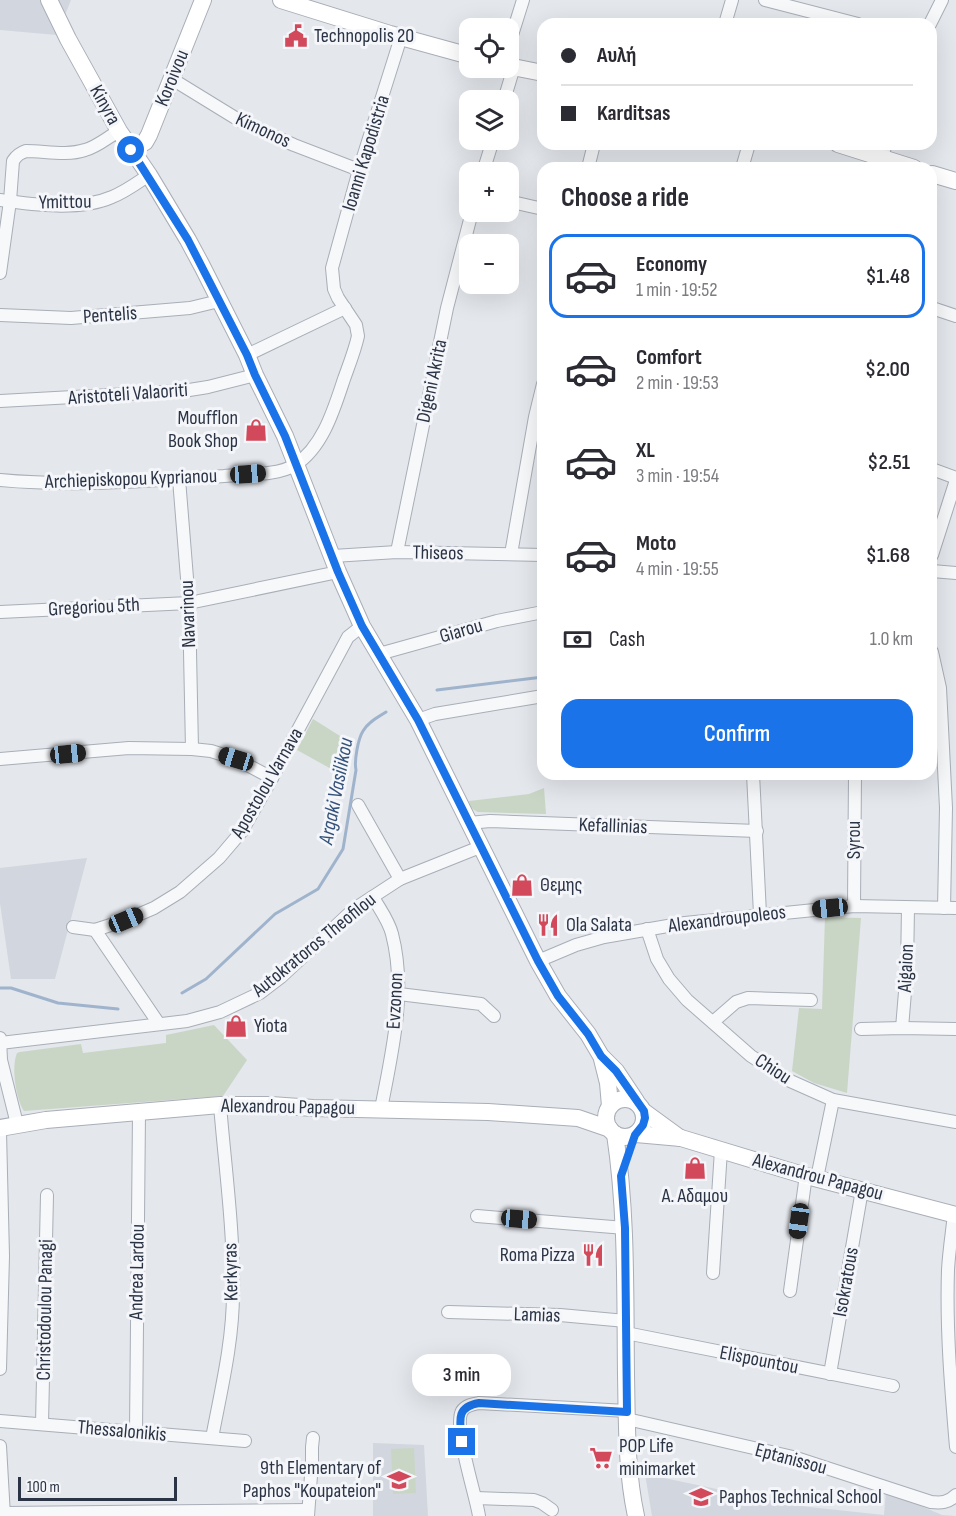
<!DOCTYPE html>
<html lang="en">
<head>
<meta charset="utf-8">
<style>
	:root { --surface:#fff; --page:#f2f2f3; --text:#2b2b33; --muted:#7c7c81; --line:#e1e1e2; --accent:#1a73e8 }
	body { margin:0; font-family:"Sofia Sans Condensed",sans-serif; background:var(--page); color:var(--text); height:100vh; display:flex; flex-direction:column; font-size:22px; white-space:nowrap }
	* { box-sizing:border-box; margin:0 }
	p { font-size:20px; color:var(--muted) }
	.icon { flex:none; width:33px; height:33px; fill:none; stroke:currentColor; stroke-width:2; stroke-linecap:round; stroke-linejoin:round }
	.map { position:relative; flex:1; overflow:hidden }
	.sheet { position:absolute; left:537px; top:162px; width:400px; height:618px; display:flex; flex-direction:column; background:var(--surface); border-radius:18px; box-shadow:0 6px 24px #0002 }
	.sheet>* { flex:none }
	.top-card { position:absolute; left:537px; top:18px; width:400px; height:132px; border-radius:18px; box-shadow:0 6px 24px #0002; display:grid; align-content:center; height:132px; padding:0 24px; background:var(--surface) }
	.tools { position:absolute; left:459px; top:18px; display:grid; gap:12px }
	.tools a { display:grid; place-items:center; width:60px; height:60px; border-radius:12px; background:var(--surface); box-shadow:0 6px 24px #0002; font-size:30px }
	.scale { position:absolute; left:18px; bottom:15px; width:159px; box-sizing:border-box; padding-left:6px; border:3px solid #2b3445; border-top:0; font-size:16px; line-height:21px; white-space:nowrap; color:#2b3445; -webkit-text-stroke:4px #f4f6f9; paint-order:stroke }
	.end { position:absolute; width:27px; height:27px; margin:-14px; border:8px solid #1a73e8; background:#fff; box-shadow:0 0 0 3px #fff }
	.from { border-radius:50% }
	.bubble { position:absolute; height:42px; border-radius:18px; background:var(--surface); box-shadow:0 6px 24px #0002; font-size:20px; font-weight:600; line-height:42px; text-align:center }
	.car { position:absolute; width:18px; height:36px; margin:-18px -9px; border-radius:8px; box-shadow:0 0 4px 2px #0007; background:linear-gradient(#222 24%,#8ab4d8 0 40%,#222 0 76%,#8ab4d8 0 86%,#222 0) }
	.top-card b { display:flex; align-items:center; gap:21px; height:57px; font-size:22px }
	.top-card b+b { border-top:2px solid var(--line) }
	.top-card i { width:15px; height:15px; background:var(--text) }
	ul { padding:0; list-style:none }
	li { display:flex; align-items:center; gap:18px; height:84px; margin:0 12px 9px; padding:0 12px; border:3px solid transparent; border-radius:18px }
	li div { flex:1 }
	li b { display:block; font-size:22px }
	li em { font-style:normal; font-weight:600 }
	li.current { border-color:var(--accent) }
	li>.icon { width:54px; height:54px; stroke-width:1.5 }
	h2 { padding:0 24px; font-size:27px; line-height:72px }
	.pay { display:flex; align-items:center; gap:15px; height:66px; padding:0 24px; font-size:22px }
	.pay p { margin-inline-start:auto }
	.action { display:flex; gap:12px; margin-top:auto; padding:12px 24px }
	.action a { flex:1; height:69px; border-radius:18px; background:var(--accent); color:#fff; font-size:24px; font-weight:600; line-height:69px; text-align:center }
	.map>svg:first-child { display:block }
	.built { fill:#d2d6de }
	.green { fill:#c9d6c5 }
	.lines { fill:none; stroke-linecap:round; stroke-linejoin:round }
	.stream { stroke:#9fb4cc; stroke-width:3 }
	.street-casing { stroke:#a9aeb7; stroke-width:14 }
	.secondary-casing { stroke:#a9aeb7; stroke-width:18 }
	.street { stroke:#f7f8fa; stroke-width:12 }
	.secondary { stroke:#fff; stroke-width:16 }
	.route { stroke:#1a73e8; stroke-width:8 }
	.labels { text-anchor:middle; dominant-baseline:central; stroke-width:6; stroke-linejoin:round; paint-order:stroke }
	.poi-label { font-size:20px; fill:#2b3445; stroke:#f4f6f9; text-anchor:start }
	.street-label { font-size:20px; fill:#2b3445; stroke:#f4f6f9 }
	.water-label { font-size:21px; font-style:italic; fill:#34527a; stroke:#f4f6f9 }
</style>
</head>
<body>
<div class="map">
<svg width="956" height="1516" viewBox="0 0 956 1516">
	<rect width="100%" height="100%" fill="#e4e7ec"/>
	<!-- built -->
	<g class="built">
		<polygon points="0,0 71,0 57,35 0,30"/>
		<polygon points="87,858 55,979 11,979 0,903 0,868"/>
		<polygon points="373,1443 424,1445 428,1516 373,1516"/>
		<polygon points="645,1474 783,1503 809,1507 884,1515 886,1491 942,1515 956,1516 652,1516"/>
	</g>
	<!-- green -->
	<g class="green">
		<polygon points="313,719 348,741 346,748 344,776 297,750"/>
		<path d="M544,788L546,814L478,812C473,810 470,807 469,801L529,794Z"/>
		<polygon points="825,917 861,918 847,1093 814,1083 792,1071 799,1008 822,1009"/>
		<path d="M214,1025L247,1060L223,1096L24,1111C16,1099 11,1067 17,1053L20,1052L81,1044L83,1053L166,1043V1035Z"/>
		<polygon points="414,1448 416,1493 393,1494 391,1449"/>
	</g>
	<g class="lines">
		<!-- stream -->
		<g class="stream">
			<polyline points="437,690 543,677"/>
			<polyline points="0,988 11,988 58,1003 118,1009"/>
			<path d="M182,993L206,979L275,914L318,889L343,849L356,770C354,761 358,739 363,731C368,722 378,717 386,712"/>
		</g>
		<!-- street casing -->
		<g class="street-casing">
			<g id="street">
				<polyline points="765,0 858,24"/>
				<polyline points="725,24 732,0"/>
				<polyline points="930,24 942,0"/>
				<polyline points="508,48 523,0"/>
				<polyline points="172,79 242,122 294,145 359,170"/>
				<polyline points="504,100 514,67"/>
				<polyline points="588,168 594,144"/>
				<polyline points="742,168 749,144"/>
				<polyline points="878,168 886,144"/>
				<polyline points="483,172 493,140"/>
				<path d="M0,200C34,205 80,211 112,197C125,192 137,183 149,175"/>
				<polyline points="508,201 543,209"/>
				<path d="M0,273L10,201L13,161C17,155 20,153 26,151C45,151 67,156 85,150C97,147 108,137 119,131"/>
				<polyline points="932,308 956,316"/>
				<polyline points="0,315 71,318 190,308 219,301"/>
				<polyline points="247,355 345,308"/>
				<polyline points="0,401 183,391 208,387 255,375"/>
				<polyline points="932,469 956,478"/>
				<polyline points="179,479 189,603 192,749"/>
				<path d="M0,480C74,487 149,481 224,476C245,474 277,476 295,465C323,447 334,409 344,379C349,365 355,350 358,336L356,325L338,298L334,289L332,268L359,170L401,37"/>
				<polyline points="397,552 447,308 472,212"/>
				<polyline points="511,554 535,417 543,384"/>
				<polyline points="932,555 956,480"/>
				<polyline points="333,556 397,552 543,555"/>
				<polyline points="932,571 956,573"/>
				<polyline points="0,612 189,603 338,572"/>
				<polyline points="932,652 940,688 946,808 944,908"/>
				<polyline points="379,654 497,621 543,612"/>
				<polyline points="418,720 435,714 543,696"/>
				<polyline points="0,759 129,748 192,749 211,751 236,759 272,778"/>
				<polyline points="753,774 760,914"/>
				<polyline points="358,805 400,879"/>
				<polyline points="469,823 490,821 757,831"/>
				<path d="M373,897C379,908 389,921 392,934C407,991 392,1052 381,1109"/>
				<polyline points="854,906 855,774"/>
				<polyline points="73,927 95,930 126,920 154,908 180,892 219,858 242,831 272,778 348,637 362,626"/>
				<polyline points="647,929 657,959 669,979 687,1000 751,1056 788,1080 833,1100 956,1122"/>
				<polyline points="95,930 159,1024"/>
				<polyline points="538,961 576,945 604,937 685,923 854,906 956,908"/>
				<polyline points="399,994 481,1004 494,1016"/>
				<polyline points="713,1022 736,1002 748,998 811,1000"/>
				<polyline points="902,1028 907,968 908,908"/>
				<polyline points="861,1029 902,1028 956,1029"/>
				<polyline points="0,1038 1,1060 17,1124"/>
				<polyline points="0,1043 187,1021 220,1012 260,993 281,977 354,909 400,879 480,847"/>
				<polyline points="0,1132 3,1256 0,1369"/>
				<polyline points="817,1178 833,1100"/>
				<path d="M954,1214C952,1233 949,1251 948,1270C946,1329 951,1388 956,1447"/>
				<polyline points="477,1216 625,1228"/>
				<polyline points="713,1273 721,1150"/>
				<polyline points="790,1291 806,1175"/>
				<polyline points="448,1312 560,1315 626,1321"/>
				<polyline points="626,1333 893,1386"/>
				<polyline points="830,1374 862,1190"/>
				<path d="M627,1419L793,1457L931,1502C941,1503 948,1503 956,1495"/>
				<polyline points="0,1421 245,1441"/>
				<polyline points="42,1424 47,1195"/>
				<polyline points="136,1432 139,1113"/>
				<path d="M212,1438C221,1390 233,1342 233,1293C234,1230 225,1167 220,1105"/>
				<polyline points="0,1446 4,1516"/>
				<polyline points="476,1498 534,1500 542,1503 552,1510"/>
				<polyline points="4,1513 308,1510"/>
				<polyline points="308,1516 312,1462 312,1447 313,1438"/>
				<path d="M479,1516C476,1495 453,1427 462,1411C466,1405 473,1404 479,1403L627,1411"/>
			</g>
		</g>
		<!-- secondary casing -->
		<g class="secondary-casing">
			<g id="secondary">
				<polyline points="49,0 68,39 119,131 149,175 188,240 202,266 247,355 255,375 285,436 338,572 362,626 418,720 538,961 558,996 588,1034 601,1056 616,1071 636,1101"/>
				<polyline points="281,0 390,34 470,56"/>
				<polyline points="508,66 543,73"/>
				<polyline points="838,144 914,168"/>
				<polyline points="131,150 145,142 149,135 203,0"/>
				<polyline points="932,174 956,181"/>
				<polyline points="602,1059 608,1083 610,1106"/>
				<circle cx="625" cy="1118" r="19"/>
				<polyline points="643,1111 680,1138"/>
				<polyline points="0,1128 46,1120 220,1105 271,1105 313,1108 488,1112 578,1118 610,1129"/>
				<path d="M615,1134C627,1214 625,1294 626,1375C627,1422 626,1470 636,1516"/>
				<polyline points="636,1134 681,1138 803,1175 956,1215"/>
			</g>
		</g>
		<!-- street -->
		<use href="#street" class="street"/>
		<!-- secondary -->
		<use href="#secondary" class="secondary"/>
	</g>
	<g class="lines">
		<!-- route -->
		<path class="route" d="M131,150L188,240L247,355L255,375L285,436L338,572L362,626L418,720L538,961L558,996L588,1034L601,1056L616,1071L644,1111L645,1118L643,1125L635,1135L621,1176L625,1228L627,1412L479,1403C455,1407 460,1422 462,1442"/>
	</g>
	<!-- icons -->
	<defs>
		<g id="civic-bare" transform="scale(1.8)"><path d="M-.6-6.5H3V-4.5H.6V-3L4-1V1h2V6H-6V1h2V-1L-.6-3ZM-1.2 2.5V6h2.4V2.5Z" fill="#d1495b" stroke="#f4f6f9" stroke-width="2.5" paint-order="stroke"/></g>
		<g id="shop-bare" transform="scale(1.8)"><path d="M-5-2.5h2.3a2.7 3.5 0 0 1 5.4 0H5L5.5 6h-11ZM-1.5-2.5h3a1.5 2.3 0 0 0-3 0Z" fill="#d1495b" stroke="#f4f6f9" stroke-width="2.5" paint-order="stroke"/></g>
		<g id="restaurant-bare" transform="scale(1.8)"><path d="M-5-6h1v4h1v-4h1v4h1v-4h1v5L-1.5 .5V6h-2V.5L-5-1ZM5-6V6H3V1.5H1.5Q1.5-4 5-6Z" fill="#d1495b" stroke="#f4f6f9" stroke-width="2.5" paint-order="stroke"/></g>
		<g id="supermarket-bare" transform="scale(1.8)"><path d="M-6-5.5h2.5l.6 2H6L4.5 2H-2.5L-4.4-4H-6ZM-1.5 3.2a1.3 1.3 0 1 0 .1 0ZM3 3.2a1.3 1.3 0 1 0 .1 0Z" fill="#d1495b" stroke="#f4f6f9" stroke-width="2.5" paint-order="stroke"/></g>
		<g id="school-bare" transform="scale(1.8)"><path d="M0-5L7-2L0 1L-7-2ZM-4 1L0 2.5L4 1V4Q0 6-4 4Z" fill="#d1495b" stroke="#f4f6f9" stroke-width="2.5" paint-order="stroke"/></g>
	</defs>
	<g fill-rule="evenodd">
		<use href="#civic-bare" x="296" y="36"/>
		<use href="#shop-bare" x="256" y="430"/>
		<use href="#shop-bare" x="522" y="885"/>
		<use href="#restaurant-bare" x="548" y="925"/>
		<use href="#shop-bare" x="236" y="1026"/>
		<use href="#shop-bare" x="695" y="1168"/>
		<use href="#restaurant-bare" x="593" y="1255"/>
		<use href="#supermarket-bare" x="601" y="1458"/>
		<use href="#school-bare" x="399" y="1480"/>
		<use href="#school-bare" x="701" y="1497"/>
	</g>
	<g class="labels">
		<!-- poi labels -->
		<g class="poi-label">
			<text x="314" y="36">Technopolis 20</text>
			<text x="238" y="418" text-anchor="end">Moufflon<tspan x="238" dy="23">Book Shop</tspan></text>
			<text x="540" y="885">Θεμης</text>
			<text x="566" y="925">Ola Salata</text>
			<text x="254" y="1026">Yiota</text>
			<text x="695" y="1196" text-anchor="middle">Α. Αδαμου</text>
			<text x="575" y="1255" text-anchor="end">Roma Pizza</text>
			<text x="619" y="1446">POP Life<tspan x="619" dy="23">minimarket</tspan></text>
			<text x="381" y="1468" text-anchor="end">9th Elementary of<tspan x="381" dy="23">Paphos "Koupateion"</tspan></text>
			<text x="719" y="1497">Paphos Technical School</text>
		</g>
		<!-- street labels -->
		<g class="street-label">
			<text transform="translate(172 78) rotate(-68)">Koroivou</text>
			<text transform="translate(105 105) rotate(61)">Kinyra</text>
			<text transform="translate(263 130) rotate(25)">Kimonos</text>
			<text transform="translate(366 153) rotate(-73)">Ioanni Kapodistria</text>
			<text transform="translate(65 202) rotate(-1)">Ymittou</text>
			<text transform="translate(110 315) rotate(-4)">Pentelis</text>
			<text transform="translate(432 381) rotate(-78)">Digeni Akrita</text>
			<text transform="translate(128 394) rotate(-4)">Aristoteli Valaoriti</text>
			<text transform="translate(131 479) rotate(-2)">Archiepiskopou Kyprianou</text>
			<text transform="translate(438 553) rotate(1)">Thiseos</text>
			<text transform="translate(94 607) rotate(-3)">Gregoriou 5th</text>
			<text transform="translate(188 614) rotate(-92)">Navarinou</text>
			<text transform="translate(461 631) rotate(-16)">Giarou</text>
			<text transform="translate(267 783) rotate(-60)">Apostolou Varnava</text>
			<text transform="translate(613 826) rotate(2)">Kefallinias</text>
			<text transform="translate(854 840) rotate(-90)">Syrou</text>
			<text transform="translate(727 919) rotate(-7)">Alexandroupoleos</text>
			<text transform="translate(314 945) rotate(-39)">Autokratoros Theofilou</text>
			<text transform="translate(906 968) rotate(-87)">Aigaion</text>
			<text transform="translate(395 1001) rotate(-87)">Evzonon</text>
			<text transform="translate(773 1069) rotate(33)">Chiou</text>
			<text transform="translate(288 1107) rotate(1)">Alexandrou Papagou</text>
			<text transform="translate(818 1177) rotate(15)">Alexandrou Papagou</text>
			<text transform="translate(137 1272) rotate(-89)">Andrea Lardou</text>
			<text transform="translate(231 1272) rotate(-91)">Kerkyras</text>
			<text transform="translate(846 1282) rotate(-80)">Isokratous</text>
			<text transform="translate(45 1310) rotate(-89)">Christodoulou Panagi</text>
			<text transform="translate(537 1315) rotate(2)">Lamias</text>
			<text transform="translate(759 1360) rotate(11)">Elispountou</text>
			<text transform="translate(122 1431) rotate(5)">Thessalonikis</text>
			<text transform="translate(791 1459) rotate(15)">Eptanissou</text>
		</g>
		<!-- water labels -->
		<g class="water-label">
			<text transform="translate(336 791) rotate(-79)">Argaki Vasilikou</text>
		</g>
	</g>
</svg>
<div class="tools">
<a><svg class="icon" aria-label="locate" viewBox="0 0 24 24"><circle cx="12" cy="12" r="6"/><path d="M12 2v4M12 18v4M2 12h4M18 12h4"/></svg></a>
<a><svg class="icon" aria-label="layers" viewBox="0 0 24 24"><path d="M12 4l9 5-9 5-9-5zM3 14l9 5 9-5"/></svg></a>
<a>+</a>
<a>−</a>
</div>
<div class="scale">100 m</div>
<i class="end from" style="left:131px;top:150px"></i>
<i class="end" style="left:462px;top:1442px"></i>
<div class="bubble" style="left:412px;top:1354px;width:99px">3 min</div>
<i class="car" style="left:248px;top:474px;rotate:86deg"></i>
<i class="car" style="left:68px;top:754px;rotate:84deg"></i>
<i class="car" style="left:236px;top:759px;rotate:287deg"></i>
<i class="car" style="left:830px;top:908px;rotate:264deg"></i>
<i class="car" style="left:126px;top:920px;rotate:67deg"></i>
<i class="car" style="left:519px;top:1219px;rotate:95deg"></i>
<i class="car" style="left:799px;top:1221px;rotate:188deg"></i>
<div class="top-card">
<b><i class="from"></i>Αυλή</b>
<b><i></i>Karditsas</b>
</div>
<section class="sheet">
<h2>Choose a ride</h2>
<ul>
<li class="current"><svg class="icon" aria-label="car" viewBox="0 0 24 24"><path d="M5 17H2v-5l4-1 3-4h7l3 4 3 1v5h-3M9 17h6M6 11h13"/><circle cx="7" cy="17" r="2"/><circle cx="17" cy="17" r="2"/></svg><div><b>Economy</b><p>1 min · 19:52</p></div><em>$1.48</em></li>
<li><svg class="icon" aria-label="car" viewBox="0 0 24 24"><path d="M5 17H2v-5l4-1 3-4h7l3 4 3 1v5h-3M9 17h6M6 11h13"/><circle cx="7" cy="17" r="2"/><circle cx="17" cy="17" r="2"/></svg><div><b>Comfort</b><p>2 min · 19:53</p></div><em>$2.00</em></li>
<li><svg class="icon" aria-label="car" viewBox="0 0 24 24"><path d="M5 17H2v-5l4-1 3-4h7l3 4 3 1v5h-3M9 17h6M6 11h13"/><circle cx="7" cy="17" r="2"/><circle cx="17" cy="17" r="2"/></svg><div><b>XL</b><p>3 min · 19:54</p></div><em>$2.51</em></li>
<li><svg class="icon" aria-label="car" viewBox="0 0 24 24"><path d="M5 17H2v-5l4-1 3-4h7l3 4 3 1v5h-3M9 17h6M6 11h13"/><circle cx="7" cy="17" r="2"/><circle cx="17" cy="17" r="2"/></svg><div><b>Moto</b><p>4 min · 19:55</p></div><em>$1.68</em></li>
</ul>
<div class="pay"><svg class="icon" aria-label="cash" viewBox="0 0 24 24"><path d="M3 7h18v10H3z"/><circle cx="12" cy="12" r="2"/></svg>Cash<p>1.0 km</p></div>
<div class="action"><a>Confirm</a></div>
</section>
</div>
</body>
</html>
